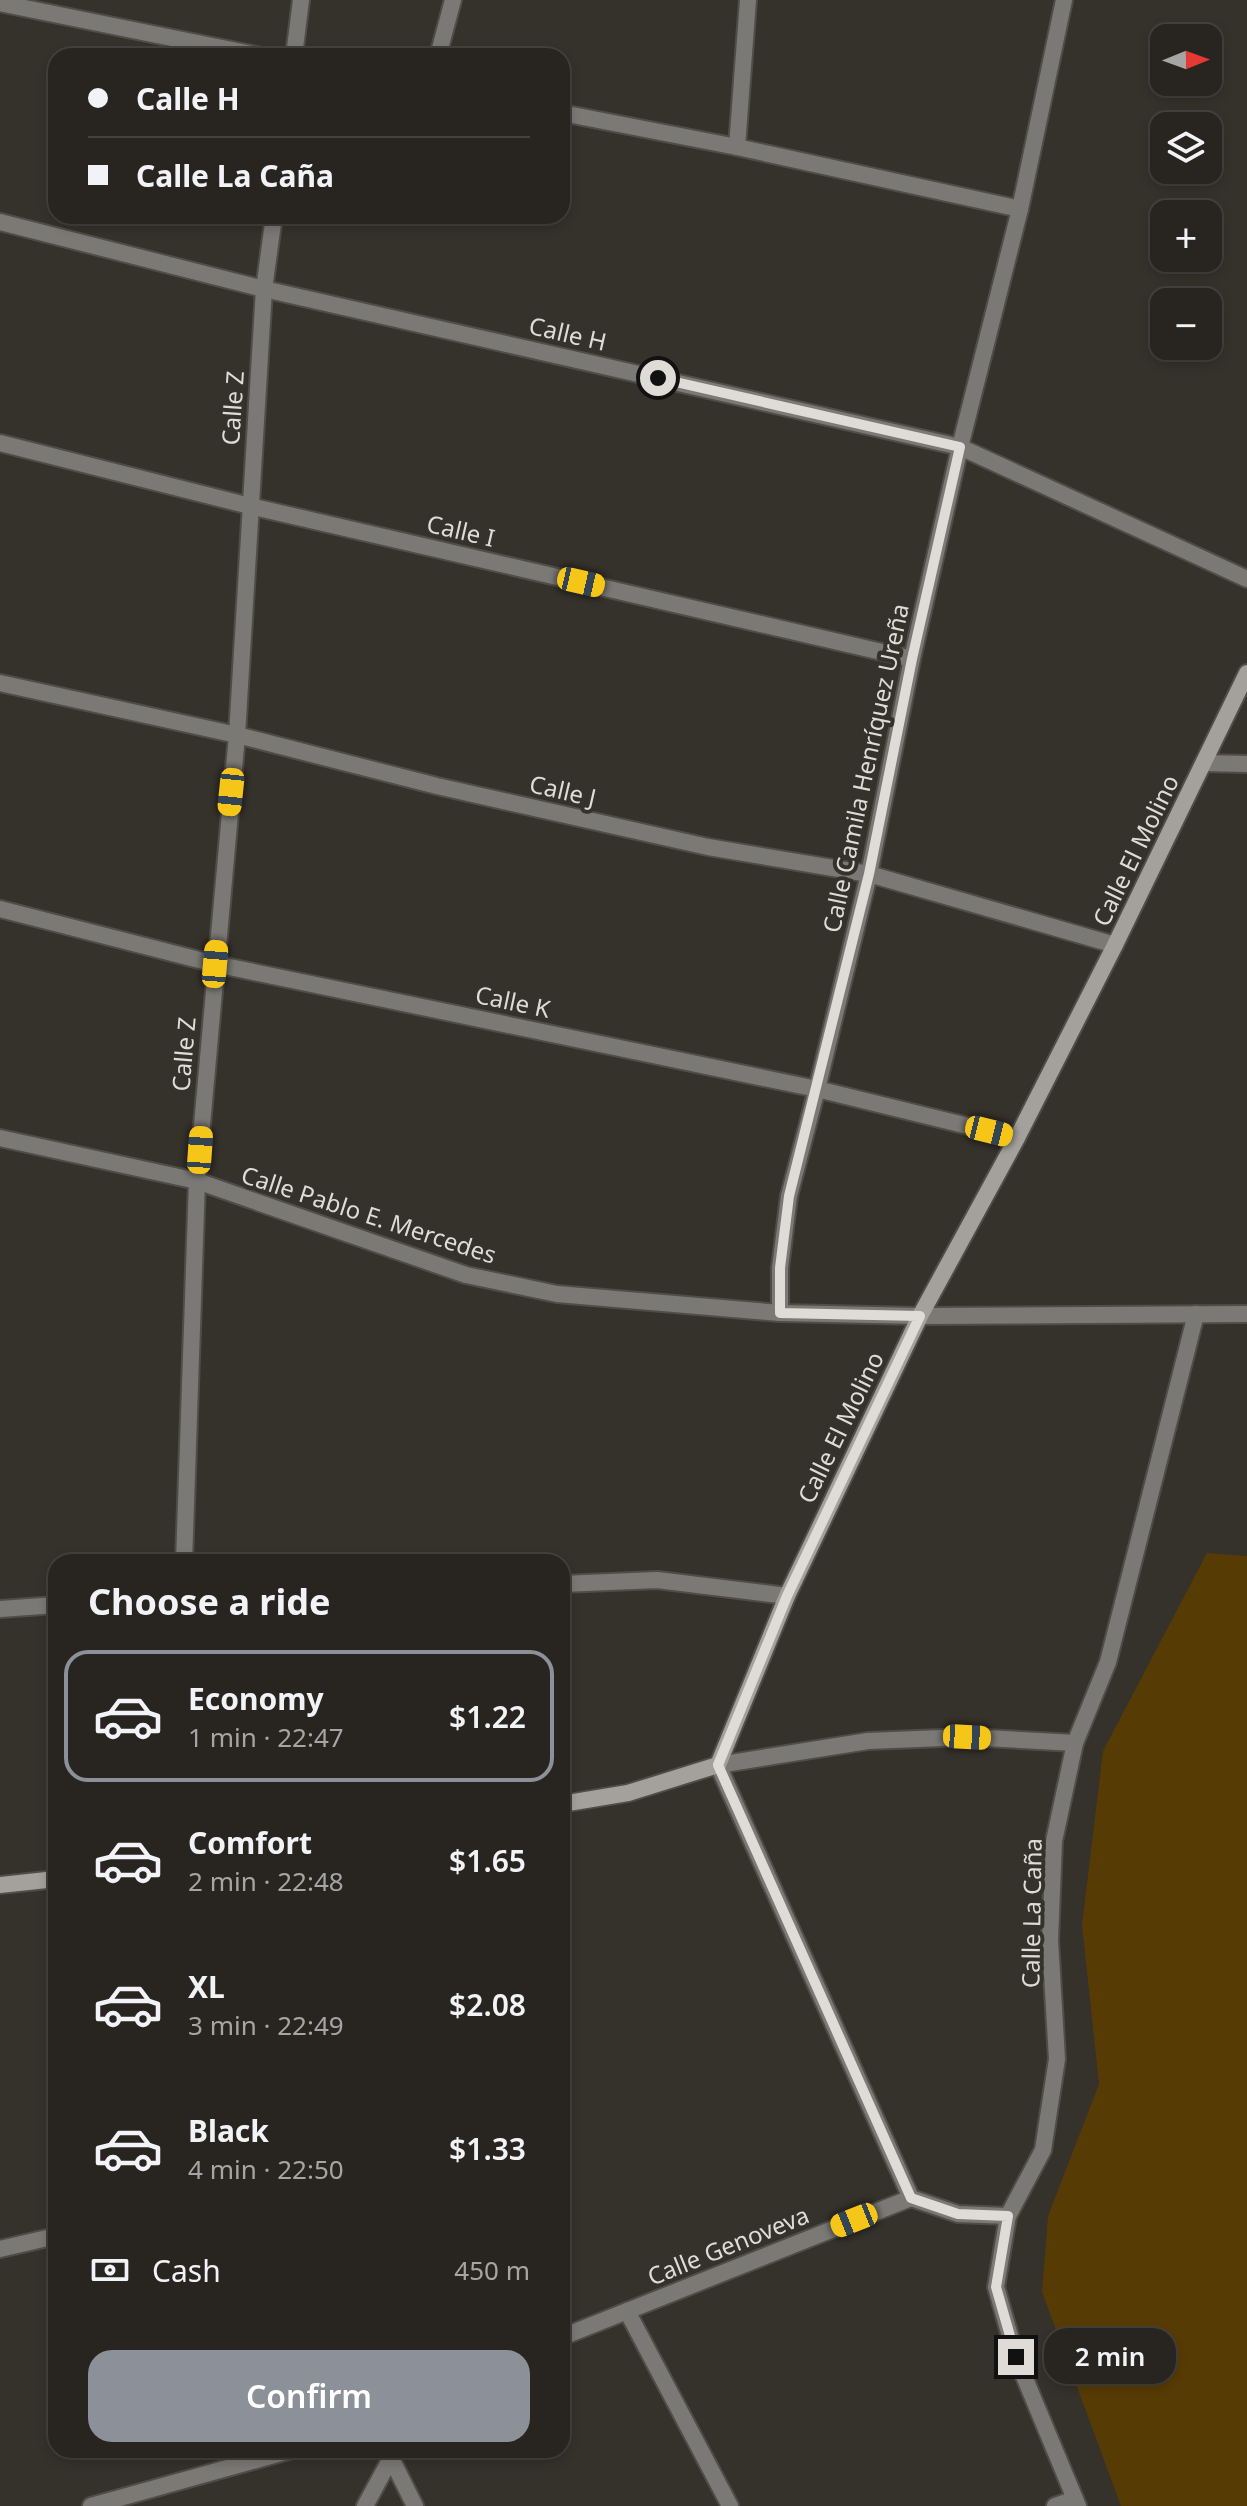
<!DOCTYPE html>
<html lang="en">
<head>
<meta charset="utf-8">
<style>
	:root { --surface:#282520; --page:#34312d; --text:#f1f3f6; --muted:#a5a5a5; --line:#44423e; --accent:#8c9099 }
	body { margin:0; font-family:"Noto Sans",sans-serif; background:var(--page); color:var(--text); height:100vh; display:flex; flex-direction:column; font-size:30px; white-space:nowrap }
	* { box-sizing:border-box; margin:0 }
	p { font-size:26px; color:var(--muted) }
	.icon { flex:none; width:44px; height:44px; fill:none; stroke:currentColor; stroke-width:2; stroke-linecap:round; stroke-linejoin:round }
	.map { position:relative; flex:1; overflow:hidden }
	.details { position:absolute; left:48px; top:1554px; width:522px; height:904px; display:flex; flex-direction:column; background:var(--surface); border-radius:24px; box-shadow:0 4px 12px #0003,0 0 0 2px var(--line) }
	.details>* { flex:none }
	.guide { position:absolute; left:48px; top:48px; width:522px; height:176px; border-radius:24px; box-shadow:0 4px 12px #0003,0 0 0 2px var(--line); display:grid; align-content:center; height:176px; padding:0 40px; background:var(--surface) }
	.needle { width:52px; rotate:89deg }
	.buttons { position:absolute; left:1150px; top:24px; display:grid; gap:16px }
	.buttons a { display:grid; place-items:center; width:72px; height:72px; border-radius:16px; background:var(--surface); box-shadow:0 4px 12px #0003,0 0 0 2px var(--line); font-size:40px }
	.end { position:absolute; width:36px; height:36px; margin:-18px; border:10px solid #dfdcd8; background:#111; box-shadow:0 0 0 4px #111 }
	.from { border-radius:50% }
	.bubble { position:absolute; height:56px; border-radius:24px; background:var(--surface); box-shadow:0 4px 12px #0003,0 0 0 2px var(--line); font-size:26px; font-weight:600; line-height:56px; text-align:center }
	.car { position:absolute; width:24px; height:48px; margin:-24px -12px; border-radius:10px; box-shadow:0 0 6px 2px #0007; background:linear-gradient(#f5c518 24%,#345 0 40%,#f5c518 0 76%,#345 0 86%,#f5c518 0) }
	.guide b { display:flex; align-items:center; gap:28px; height:76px; font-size:30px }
	.guide b+b { border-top:2px solid var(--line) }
	.guide i { width:20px; height:20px; background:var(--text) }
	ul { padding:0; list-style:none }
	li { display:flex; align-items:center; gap:24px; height:132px; margin:0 16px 12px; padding:0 24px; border:4px solid transparent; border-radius:24px }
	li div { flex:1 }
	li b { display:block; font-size:30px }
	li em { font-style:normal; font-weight:600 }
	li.selected { border-color:var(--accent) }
	li>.icon { width:72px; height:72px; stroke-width:1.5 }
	h2 { padding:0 40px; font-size:36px; line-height:96px }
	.pay { display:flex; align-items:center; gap:20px; height:88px; padding:0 40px; font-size:30px }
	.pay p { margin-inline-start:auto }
	.primary-button { display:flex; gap:16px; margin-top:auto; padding:16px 40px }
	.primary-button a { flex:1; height:92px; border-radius:24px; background:var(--accent); color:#fff; font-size:32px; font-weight:600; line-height:92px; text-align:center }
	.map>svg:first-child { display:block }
	.green { fill:#573b04 }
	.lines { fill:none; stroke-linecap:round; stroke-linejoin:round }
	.lane-casing { stroke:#504c47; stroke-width:20 }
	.street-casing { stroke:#504c47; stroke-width:20 }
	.secondary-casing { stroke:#504c47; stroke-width:20 }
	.lane { stroke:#7b7976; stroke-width:16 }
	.street { stroke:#7b7976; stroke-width:16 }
	.secondary { stroke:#a4a19c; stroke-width:16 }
	.route { stroke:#dfdcd8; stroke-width:10 }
	.labels { text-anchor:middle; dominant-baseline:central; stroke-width:8; stroke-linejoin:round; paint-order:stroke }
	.street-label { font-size:24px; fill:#dfdcd8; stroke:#35312b }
</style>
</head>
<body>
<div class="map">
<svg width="1247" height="2506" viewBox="0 0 1247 2506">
	<rect width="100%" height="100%" fill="#35312b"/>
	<!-- green -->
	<polygon class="green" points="1207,1553 1247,1556 1247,2506 1121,2506 1042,2292 1048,2216 1099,2084 1082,1925 1103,1751"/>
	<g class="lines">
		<!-- lane casing -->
		<g class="lane-casing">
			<polyline id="lane" points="438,56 453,0"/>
		</g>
		<!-- street casing -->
		<g class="street-casing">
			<g id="street">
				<polyline points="0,3 261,56"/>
				<polyline points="294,56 301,0"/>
				<polyline points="562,113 737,147 1020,209"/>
				<polyline points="737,147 748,0"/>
				<polyline points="0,222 264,289 960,447 1247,579"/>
				<polyline points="0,443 250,506 912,659"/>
				<polyline points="0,683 237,735 437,786 708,847 869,874 1115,945"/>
				<polyline points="1204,763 1247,764"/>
				<polyline points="0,909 215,964 817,1089 1017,1138"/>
				<polyline points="0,1138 197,1181 466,1275 557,1294 780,1313 920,1316 1247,1314"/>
				<polyline points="780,1313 780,1268 789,1196 817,1089 869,874 912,659 960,447 1020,209 1064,0"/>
				<polyline points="184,1562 197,1181 237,735 264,289 274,216"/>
				<polyline points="562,1584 657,1580 787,1596"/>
				<polyline points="0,1609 56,1605"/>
				<polyline points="1008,2216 958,2214 911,2198 718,1765 868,1741 967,1737 1075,1743"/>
				<polyline points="0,2249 56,2236"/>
				<polyline points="627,2311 730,2506"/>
				<polyline points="562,2337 911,2198"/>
				<polyline points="391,2458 415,2506"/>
				<polyline points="91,2506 292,2450"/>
				<polyline points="365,2506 391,2458 390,2450"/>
				<polyline points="1055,2506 1075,2499"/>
				<polyline points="1078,2506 1016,2357 996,2287 1008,2216 1043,2150 1057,2059 1050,1940 1054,1841 1075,1743 1108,1662 1196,1314"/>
			</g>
		</g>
		<!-- secondary casing -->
		<g class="secondary-casing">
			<g id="secondary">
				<polyline points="562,1804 628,1793 718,1765 787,1596 920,1316 1017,1138 1115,945 1247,673"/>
				<polyline points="0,1885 56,1879"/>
			</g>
		</g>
		<!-- lane -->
		<use href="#lane" class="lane"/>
		<!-- street -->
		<use href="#street" class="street"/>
		<!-- secondary -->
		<use href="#secondary" class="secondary"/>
	</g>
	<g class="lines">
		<!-- route -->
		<polyline class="route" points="658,378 960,447 912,659 869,874 789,1196 780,1268 780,1313 920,1316 787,1596 718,1765 911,2198 958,2214 1008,2216 996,2287 1016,2357"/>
	</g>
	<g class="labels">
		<!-- street labels -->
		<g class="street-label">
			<text transform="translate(568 333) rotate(13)">Calle H</text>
			<text transform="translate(232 408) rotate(-86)">Calle Z</text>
			<text transform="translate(461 530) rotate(13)">Calle I</text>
			<text transform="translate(865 768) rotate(-78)">Calle Camila Henríquez Ureña</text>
			<text transform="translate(563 790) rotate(13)">Calle J</text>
			<text transform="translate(1135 850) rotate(-64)">Calle El Molino</text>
			<text transform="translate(513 1001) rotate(12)">Calle K</text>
			<text transform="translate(183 1054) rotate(-85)">Calle Z</text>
			<text transform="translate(369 1214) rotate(18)">Calle Pablo E. Mercedes</text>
			<text transform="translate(840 1427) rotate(-64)">Calle El Molino</text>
			<text transform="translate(1031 1913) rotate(-89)">Calle La Caña</text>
			<text transform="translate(728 2245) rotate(-22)">Calle Genoveva</text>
		</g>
	</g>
</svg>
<div class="buttons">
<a><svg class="needle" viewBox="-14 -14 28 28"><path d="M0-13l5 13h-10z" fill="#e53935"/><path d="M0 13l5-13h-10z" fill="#a5a5a5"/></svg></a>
<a><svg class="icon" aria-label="layers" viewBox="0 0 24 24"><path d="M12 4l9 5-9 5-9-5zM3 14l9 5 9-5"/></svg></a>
<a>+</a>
<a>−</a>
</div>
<i class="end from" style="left:658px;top:378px"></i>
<i class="end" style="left:1016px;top:2357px"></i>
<div class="bubble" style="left:1044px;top:2328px;width:132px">2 min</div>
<i class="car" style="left:581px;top:582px;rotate:103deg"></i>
<i class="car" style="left:231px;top:792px;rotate:186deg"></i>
<i class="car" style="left:215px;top:964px;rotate:5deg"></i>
<i class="car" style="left:989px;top:1131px;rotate:104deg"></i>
<i class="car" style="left:200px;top:1150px;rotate:4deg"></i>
<i class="car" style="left:967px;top:1737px;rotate:93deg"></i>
<i class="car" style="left:854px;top:2220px;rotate:248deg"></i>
<div class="guide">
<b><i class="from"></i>Calle H</b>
<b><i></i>Calle La Caña</b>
</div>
<section class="details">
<h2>Choose a ride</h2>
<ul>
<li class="selected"><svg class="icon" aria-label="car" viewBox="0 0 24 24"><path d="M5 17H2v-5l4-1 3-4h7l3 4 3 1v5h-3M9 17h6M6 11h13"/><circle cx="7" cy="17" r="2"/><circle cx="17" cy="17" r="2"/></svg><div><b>Economy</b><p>1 min · 22:47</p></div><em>$1.22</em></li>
<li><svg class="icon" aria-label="car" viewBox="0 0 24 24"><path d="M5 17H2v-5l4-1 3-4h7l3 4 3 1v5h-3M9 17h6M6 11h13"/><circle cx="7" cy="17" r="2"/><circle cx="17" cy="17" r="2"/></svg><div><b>Comfort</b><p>2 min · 22:48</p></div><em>$1.65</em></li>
<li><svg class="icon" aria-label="car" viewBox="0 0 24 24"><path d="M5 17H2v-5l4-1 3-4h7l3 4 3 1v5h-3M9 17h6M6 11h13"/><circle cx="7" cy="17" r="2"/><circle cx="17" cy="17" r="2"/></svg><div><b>XL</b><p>3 min · 22:49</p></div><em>$2.08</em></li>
<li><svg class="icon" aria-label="car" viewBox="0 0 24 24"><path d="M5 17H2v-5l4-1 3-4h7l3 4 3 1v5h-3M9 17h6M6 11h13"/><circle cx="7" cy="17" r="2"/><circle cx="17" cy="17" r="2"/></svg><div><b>Black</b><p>4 min · 22:50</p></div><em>$1.33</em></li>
</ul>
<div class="pay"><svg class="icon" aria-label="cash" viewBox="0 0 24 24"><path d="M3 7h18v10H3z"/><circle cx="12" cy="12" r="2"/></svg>Cash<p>450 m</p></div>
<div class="primary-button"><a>Confirm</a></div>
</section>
</div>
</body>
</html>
